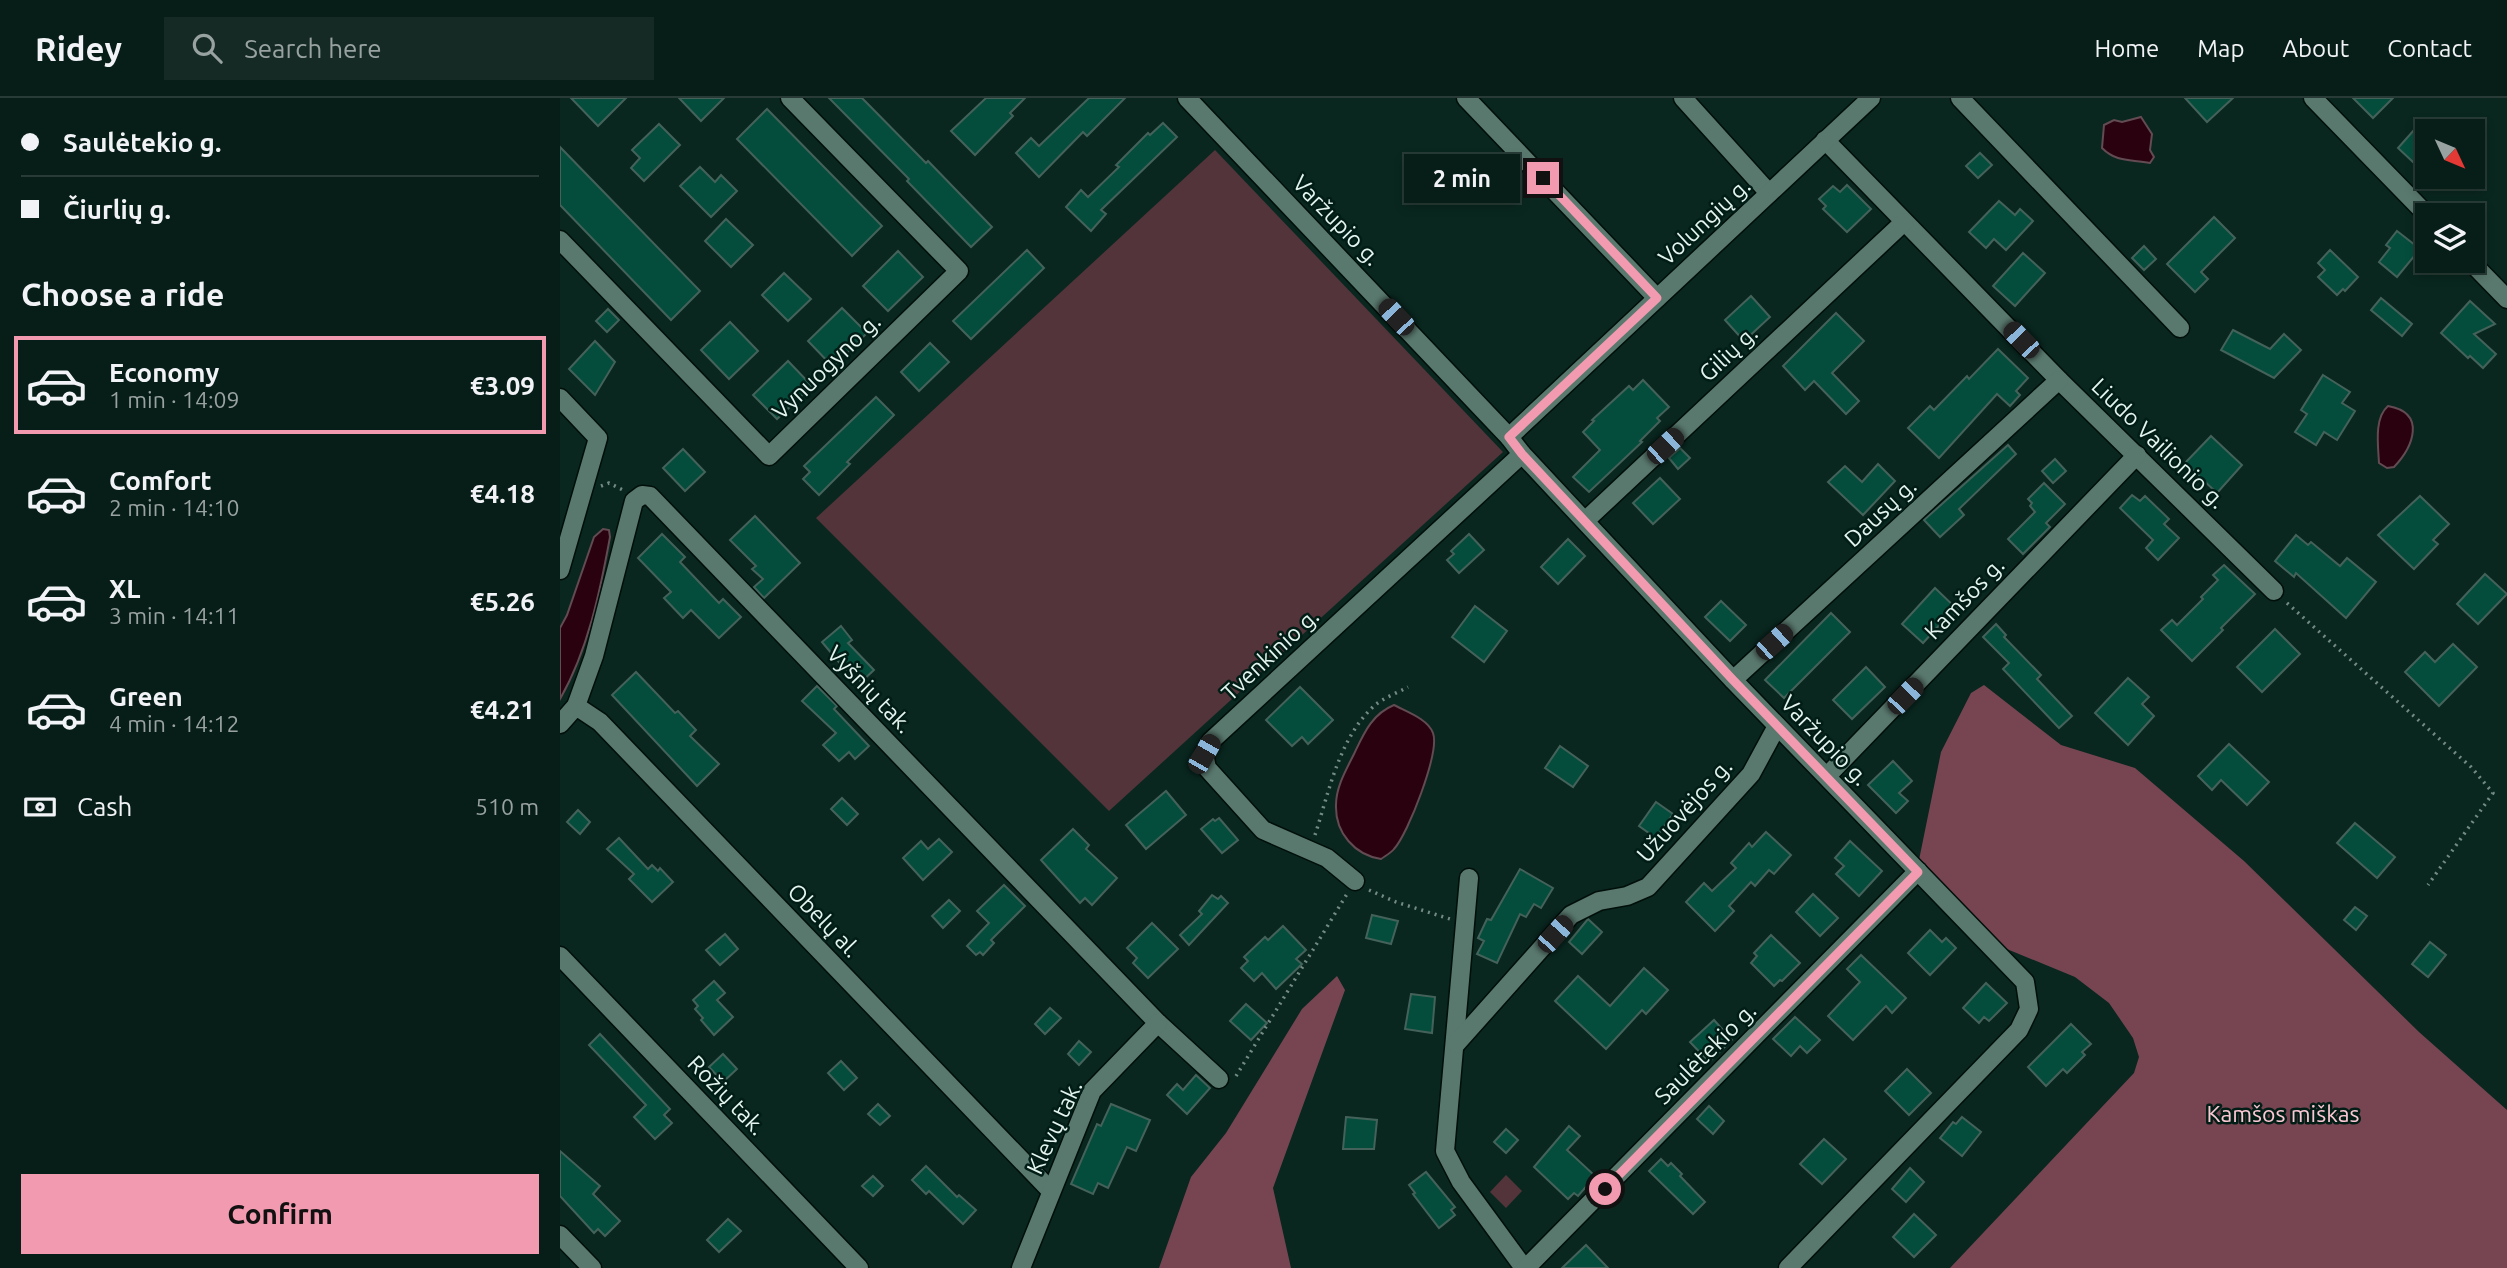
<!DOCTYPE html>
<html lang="en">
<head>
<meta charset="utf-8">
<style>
	:root { --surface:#071d17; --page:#152a24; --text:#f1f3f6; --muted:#98a2a1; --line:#283b36; --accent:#f29aaf }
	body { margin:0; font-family:Ubuntu,sans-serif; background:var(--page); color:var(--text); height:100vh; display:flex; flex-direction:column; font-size:26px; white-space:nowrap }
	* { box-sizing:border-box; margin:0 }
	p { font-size:23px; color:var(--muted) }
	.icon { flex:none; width:38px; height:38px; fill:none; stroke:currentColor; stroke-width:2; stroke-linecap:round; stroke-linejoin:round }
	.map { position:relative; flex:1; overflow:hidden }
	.side { display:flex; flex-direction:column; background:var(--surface); width:560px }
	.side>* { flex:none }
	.hud { display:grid; align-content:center; height:154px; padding:0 21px; background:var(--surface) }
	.needle { width:46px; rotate:134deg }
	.buttons { position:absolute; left:1855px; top:21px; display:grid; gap:14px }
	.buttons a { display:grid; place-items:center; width:70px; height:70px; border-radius:0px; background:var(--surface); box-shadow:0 4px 10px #0003,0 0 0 2px var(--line); font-size:35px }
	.end { position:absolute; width:32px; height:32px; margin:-16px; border:9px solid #f29aaf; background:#111; box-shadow:0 0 0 4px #111 }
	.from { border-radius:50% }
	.bubble { position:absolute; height:49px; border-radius:0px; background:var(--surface); box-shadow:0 4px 10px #0003,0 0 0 2px var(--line); font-size:23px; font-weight:700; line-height:49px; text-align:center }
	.car { position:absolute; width:21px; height:42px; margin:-21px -10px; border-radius:9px; box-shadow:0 0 5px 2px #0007; background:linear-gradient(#222 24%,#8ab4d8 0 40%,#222 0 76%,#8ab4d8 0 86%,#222 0) }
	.hud b { display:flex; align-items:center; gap:24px; height:66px; font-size:26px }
	.hud b+b { border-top:2px solid var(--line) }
	.hud i { width:18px; height:18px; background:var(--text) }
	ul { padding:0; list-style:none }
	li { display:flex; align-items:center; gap:21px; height:98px; margin:0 14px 10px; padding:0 7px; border:4px solid transparent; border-radius:0px }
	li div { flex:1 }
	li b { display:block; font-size:26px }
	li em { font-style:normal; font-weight:700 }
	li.selected { border-color:var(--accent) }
	li>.icon { width:63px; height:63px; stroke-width:1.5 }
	h2 { padding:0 21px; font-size:32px; line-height:84px }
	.pay { display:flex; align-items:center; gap:18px; height:77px; padding:0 21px; font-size:26px }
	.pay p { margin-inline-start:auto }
	.button { display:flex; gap:14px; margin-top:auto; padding:14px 21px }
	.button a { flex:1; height:80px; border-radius:0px; background:var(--accent); color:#111; font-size:28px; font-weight:700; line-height:80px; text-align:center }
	header { display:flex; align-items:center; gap:42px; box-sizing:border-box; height:98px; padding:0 35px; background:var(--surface); border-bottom:2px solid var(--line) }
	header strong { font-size:33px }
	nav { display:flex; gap:38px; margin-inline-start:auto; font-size:24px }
	.search { width:490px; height:63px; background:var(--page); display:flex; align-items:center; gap:18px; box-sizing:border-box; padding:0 24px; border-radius:0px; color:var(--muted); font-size:26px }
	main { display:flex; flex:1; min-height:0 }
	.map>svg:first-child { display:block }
	.green { fill:#53343b }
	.forest { fill:#774552 }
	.water { fill:#2a020f; stroke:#624b52; stroke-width:2 }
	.building { fill:#044d3d; stroke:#446259; stroke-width:2 }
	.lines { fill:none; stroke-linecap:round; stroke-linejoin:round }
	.street-casing { stroke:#000f0a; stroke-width:21 }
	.path { stroke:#748b84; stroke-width:3.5; stroke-dasharray:2 5; stroke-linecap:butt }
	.street { stroke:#59786e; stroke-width:18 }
	.route { stroke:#f29aaf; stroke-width:9 }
	.labels { text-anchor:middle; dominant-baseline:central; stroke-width:5; stroke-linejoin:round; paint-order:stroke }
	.street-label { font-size:23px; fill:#e4f5ef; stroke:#011d16 }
	.park-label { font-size:23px; fill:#fbc8d3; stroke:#011d16 }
</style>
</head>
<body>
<header>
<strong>Ridey</strong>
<div class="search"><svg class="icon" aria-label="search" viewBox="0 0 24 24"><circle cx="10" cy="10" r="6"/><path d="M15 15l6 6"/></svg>Search here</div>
<nav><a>Home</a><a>Map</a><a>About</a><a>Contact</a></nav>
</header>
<main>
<section class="side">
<div class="hud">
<b><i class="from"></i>Saulėtekio g.</b>
<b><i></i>Čiurlių g.</b>
</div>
<h2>Choose a ride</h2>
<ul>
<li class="selected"><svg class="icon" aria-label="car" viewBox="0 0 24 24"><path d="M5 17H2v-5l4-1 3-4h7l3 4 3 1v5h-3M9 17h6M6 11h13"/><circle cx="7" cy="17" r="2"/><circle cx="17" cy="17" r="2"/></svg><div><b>Economy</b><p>1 min · 14:09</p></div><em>€3.09</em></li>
<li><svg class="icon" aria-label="car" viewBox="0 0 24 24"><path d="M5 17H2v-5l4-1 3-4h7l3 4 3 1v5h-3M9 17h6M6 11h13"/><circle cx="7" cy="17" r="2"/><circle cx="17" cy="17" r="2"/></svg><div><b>Comfort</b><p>2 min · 14:10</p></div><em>€4.18</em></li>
<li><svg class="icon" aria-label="car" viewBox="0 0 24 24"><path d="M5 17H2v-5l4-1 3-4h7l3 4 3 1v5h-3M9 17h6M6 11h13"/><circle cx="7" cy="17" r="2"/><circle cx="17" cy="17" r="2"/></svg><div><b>XL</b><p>3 min · 14:11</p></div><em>€5.26</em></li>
<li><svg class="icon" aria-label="car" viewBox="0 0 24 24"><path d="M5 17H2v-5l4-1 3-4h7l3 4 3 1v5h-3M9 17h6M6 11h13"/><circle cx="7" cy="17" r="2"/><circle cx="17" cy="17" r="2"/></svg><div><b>Green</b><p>4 min · 14:12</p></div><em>€4.21</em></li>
</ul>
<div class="pay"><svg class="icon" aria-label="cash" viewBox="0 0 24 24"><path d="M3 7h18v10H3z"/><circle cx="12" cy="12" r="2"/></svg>Cash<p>510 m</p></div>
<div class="button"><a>Confirm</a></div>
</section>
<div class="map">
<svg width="1947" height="1170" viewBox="0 0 1947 1170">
	<rect width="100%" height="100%" fill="#09271f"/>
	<!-- green -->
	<g class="green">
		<polygon points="655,52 943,354 549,713 256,420"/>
		<polygon points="946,1077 962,1093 946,1110 930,1094"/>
	</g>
	<!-- forest -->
	<g class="forest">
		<polygon points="1424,587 1501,647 1575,670 1684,763 1859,934 1947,1012 1947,1170 1390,1170 1574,975 1579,959 1573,940 1549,905 1515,879 1442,849 1359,762 1381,654 1411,595"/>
		<polygon points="777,878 785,892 713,1090 731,1170 599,1170 631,1079 666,1035 742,911"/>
	</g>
	<!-- water -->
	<g class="water">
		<path d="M1581,19L1592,36L1590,52L1594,59L1590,65C1571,61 1557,65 1542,50L1544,27L1554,22L1562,24Z"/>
		<path d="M1828,308C1867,315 1853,349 1834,369L1827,370L1819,365C1818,347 1814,320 1828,308Z"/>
		<path d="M43,431L49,432L50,439C40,494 28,552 0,601V530L7,517L34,439Z"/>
		<path d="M834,607C847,614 868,621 873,635C880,654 848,736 834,751C831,755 825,758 821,761C795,757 775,735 776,707C776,689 786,672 794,656C804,635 812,616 834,607Z"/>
	</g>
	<!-- building -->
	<g class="building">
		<polygon points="11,0 66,0 38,28"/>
		<polygon points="119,0 164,0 141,23"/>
		<polygon points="269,0 302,0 366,65 368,63 432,129 411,149 347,83 349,81"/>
		<polygon points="426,0 465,0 450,15 453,18 415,57 391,33"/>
		<polygon points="529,0 565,0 527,38 523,34 479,79 456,55 471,40 479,48"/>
		<polygon points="1625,0 1673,0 1647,24"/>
		<polygon points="1793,0 1833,0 1813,20"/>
		<polygon points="207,11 322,128 292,158 177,41"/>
		<polygon points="603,25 617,39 541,112 546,116 531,133 506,109 521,92 528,99 559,69 556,67 588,35 590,37"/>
		<polygon points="99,26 120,47 84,83 71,70 80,60 72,52"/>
		<polygon points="1854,32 1867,45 1867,49 1853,64 1838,50"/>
		<polygon points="0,49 140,193 111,222 0,107"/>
		<polygon points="1420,55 1432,67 1418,80 1406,68"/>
		<polygon points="140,69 155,84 161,77 177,93 151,119 120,88"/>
		<polygon points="1287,87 1311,111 1287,134 1263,111 1266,108 1259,101 1273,88 1280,94"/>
		<polygon points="1439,103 1455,117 1460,111 1473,123 1446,152 1434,141 1426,150 1409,134"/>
		<polygon points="1654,119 1675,140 1641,174 1648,181 1635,194 1607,166"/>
		<polygon points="166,121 193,147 171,169 145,143"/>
		<polygon points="1837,133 1860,151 1837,179 1819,164 1830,150 1826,147"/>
		<polygon points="1584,148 1596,161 1584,172 1572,160"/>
		<polygon points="467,152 484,170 411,241 393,223"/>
		<polygon points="1770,152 1798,179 1785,193 1783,191 1777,197 1758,179 1765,172 1758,165"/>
		<polygon points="338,153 363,179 328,213 303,188"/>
		<polygon points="1463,155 1485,175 1455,208 1433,188"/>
		<polygon points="224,175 251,201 228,223 202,197"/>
		<polygon points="1191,198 1210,219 1184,243 1165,222"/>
		<polygon points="1821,200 1852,226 1842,238 1811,212"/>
		<polygon points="1910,203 1935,226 1914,236 1936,256 1923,270 1910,258 1908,260 1881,235"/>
		<polygon points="282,210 307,235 273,269 248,243"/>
		<polygon points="48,211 59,222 47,234 36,223"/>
		<polygon points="1276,215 1304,243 1272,275 1299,303 1286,316 1254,283 1245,292 1223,268"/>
		<polygon points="170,224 198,253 169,281 141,252"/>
		<polygon points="1673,232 1710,251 1724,236 1741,252 1714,280 1661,252"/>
		<polygon points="35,243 55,264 35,297 9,271"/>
		<polygon points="370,245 389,264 359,293 341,274"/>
		<polygon points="1438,251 1468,280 1456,293 1460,297 1450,308 1437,296 1379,360 1348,330 1370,308 1374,312 1407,278 1409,281"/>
		<polygon points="228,263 252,288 217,321 193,297"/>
		<polygon points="1763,277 1790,294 1782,305 1795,313 1777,342 1764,334 1756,347 1735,334 1747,316 1741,312"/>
		<polygon points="1083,282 1109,309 1097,320 1100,323 1080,343 1082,344 1029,394 1013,379 1040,352 1023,334 1034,323 1032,322 1069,288 1073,292"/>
		<polygon points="316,299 334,317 287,364 290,366 259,397 243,381 250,374 244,368"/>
		<polygon points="1651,338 1682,367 1657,395 1625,365"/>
		<polygon points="1448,347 1456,356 1399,411 1404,417 1380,439 1364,422"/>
		<polygon points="1120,350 1130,360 1118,371 1109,360"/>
		<polygon points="123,351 145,374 125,393 103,370"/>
		<polygon points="1495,361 1506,373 1493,385 1482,373"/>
		<polygon points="1318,366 1335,383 1303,417 1268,384 1285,368 1302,384"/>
		<polygon points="1100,380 1120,401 1093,426 1073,405"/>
		<polygon points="1484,385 1505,406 1486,425 1490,429 1463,456 1448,441 1475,414 1470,408 1472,405 1468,401"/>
		<polygon points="1572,397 1580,403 1585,398 1609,421 1604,426 1619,440 1598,462 1586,450 1593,442 1560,410"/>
		<polygon points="1860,398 1889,426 1873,442 1878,446 1854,471 1818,437"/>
		<polygon points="195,418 240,465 204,500 194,489 203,481 192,471 196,468 170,442"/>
		<polygon points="102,436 125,459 120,464 159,505 163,501 181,519 159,540 131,512 123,520 104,500 111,494 78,460"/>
		<polygon points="909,436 924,452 899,475 887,462 894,456 891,453"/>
		<polygon points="1736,437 1748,447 1751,444 1780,468 1787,460 1816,484 1786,520 1736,475 1734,479 1715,463"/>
		<polygon points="1008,441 1025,458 998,486 981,469"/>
		<polygon points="1664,467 1695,496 1661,530 1663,532 1632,563 1601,532 1612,522 1617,527 1643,501 1641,499 1658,482 1653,477"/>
		<polygon points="1925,476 1947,496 1918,526 1897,506"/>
		<polygon points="1375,490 1398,512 1387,525 1384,522 1363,545 1342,526"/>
		<polygon points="1161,503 1186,527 1170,543 1145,519"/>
		<polygon points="915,508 947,533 924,564 892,539"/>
		<polygon points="1271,515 1290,534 1224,600 1205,582"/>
		<polygon points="1436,526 1446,537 1444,539 1481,577 1477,581 1512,618 1499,630 1443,571 1449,565 1423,539"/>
		<polygon points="281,528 292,542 288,545 314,572 301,584 295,578 293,581 262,544"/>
		<polygon points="1715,531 1740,556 1702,594 1677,569"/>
		<polygon points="1893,546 1917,569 1879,608 1845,574 1865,554 1875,564"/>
		<polygon points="1306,569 1325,589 1292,621 1273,602"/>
		<polygon points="76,574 115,615 118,613 136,632 130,638 159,666 137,688 52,597"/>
		<polygon points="1568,580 1589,599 1582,606 1594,618 1568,647 1535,615"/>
		<polygon points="257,588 277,608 274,611 309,648 295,661 289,654 279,663 263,647 276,635 242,603"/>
		<polygon points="740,589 773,622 748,646 742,639 732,648 706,622"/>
		<polygon points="1669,646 1709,684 1687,707 1661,682 1652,692 1638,678"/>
		<polygon points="1000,648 1028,668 1013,689 985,670"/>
		<polygon points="1333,663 1352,683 1339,695 1348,703 1336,715 1308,687"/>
		<polygon points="606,693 626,717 586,751 566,727"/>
		<polygon points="282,700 298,716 287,727 271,711"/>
		<polygon points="1096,704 1113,716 1096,740 1079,728"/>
		<polygon points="18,712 30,724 20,736 7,724"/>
		<polygon points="659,720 678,742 662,755 641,731 653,721 655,723"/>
		<polygon points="1795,725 1835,759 1817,780 1777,745"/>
		<polygon points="513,731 529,747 526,751 557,780 532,807 525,800 520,805 481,762"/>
		<polygon points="1206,734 1231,757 1214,776 1209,772 1195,788 1191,784 1169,808 1174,813 1155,833 1126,804 1144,785 1152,793 1176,770 1171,765 1189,745 1192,749"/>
		<polygon points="59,740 88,771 92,767 98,773 100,770 113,784 92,804 69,781 74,776 47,751"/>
		<polygon points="379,741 392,754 363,782 343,760 361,743 368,751"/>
		<polygon points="1290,743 1322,773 1299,798 1276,776 1284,768 1275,760"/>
		<polygon points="960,771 993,790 981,810 974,806 966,819 960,816 937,865 917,856 924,843 918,840 927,821 931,822"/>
		<polygon points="444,787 465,808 431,842 434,845 423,857 420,854 416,857 407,848 429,825 417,813"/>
		<polygon points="1253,796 1278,820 1260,838 1236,814"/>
		<polygon points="652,797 658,801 661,798 668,805 629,847 620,837 642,816 639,813"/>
		<polygon points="389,802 400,813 383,830 372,818"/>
		<polygon points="1795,809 1807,818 1796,832 1784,822"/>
		<polygon points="812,817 838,823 831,846 806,840"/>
		<polygon points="1028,821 1042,834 1022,856 1009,844"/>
		<polygon points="592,825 618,851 588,880 573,865 577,860 567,850"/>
		<polygon points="723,828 746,852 736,861 742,866 716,891 702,875 694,883 681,870 688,863 684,859 705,839 708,842"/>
		<polygon points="1370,832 1382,844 1386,840 1396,850 1370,877 1348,855"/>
		<polygon points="165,836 178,851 160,867 146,852"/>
		<polygon points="1211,837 1240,865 1222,883 1220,882 1214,888 1191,865 1197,858 1194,855"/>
		<polygon points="1870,844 1886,857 1868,879 1852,866"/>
		<polygon points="1301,857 1346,900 1332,915 1326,908 1293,942 1268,918 1300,884 1287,871"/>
		<polygon points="1084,870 1108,892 1086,916 1082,912 1046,951 995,903 1018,878 1050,908"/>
		<polygon points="154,883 165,895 157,902 173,919 154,937 141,922 143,920 135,911 138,908 133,902"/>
		<polygon points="1426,885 1447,905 1429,923 1424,919 1419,925 1403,910"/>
		<polygon points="851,896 875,899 872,935 845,931"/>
		<polygon points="686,906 707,925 691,942 670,923"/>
		<polygon points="490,910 501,920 485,936 475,926"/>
		<polygon points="1235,919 1260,942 1247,955 1240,948 1231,958 1213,941"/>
		<polygon points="1154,922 1172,942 1149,964 1130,944"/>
		<polygon points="1511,926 1531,946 1522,954 1525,957 1507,975 1503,971 1486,988 1468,969"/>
		<polygon points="40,936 110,1011 104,1017 112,1025 95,1041 74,1019 86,1007 29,947"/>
		<polygon points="519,943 531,954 519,967 508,956"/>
		<polygon points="163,956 177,971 163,984 149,969"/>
		<polygon points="281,963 297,980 284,992 268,975"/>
		<polygon points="1347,971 1371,995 1349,1017 1325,993"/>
		<polygon points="636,977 650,990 627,1016 607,997 617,986 623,992"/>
		<polygon points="318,1006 330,1018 320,1027 308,1016"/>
		<polygon points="551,1006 590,1022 576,1053 567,1049 548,1090 538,1085 533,1096 511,1086 537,1026 541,1028"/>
		<polygon points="1149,1008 1164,1023 1153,1036 1137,1021"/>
		<polygon points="786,1019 817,1022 814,1051 783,1051"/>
		<polygon points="1402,1019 1421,1034 1402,1058 1380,1040 1393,1024 1396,1026"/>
		<polygon points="1009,1028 1020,1038 1007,1052 1033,1076 1029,1081 1031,1083 1018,1098 1014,1095 1008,1101 974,1069"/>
		<polygon points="946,1031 958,1042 946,1055 934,1044"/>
		<polygon points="1264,1041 1286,1061 1262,1086 1240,1066"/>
		<polygon points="0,1053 40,1088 33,1096 60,1123 45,1138 38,1131 34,1135 0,1098"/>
		<polygon points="1101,1061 1108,1068 1111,1065 1122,1076 1120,1078 1145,1104 1133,1116 1089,1073"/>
		<polygon points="366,1068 397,1099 399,1097 416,1112 403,1126 369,1093 366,1096 352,1082"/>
		<polygon points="1350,1070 1364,1084 1346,1104 1332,1091"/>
		<polygon points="866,1074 895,1109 891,1112 895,1117 879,1130 853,1096 855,1095 849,1087"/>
		<polygon points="313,1078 323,1088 313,1098 302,1088"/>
		<polygon points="1354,1116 1376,1137 1354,1159 1333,1139"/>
		<polygon points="168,1121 181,1133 159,1154 147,1142"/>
		<polygon points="1026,1147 1048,1170 1002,1170"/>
	</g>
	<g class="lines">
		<!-- street casing -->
		<g class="street-casing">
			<g id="street">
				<polyline points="627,0 949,339 962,356 1173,582 1465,884 1469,911 1459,932 1228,1170"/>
				<polyline points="906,0 1097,200"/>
				<polyline points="1123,0 1209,95"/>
				<polyline points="1400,0 1620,230"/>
				<polyline points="1753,0 1867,117"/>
				<polyline points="1265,42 1499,282 1714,493"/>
				<polyline points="0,142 209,358 399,173 230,0"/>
				<polyline points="1910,163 1947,201"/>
				<polyline points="0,300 38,340 0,472"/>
				<polyline points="949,339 1311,0"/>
				<polyline points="1026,422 1344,124"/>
				<polyline points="1173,582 1499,282"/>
				<polyline points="16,608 34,558 74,403 82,397 90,398 598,925 659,981"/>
				<polyline points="0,626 16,608 40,624 491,1093"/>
				<polyline points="1267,678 1577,357"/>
				<polyline points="909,780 885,1053 901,1084 964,1170"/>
				<polyline points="795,783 767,760 703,732 647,670 644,656 651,643 962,356"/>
				<polyline points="0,858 299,1170"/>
				<polyline points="896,946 1011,817 1039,803 1067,798 1088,789 1191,676 1217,628"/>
				<polyline points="0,1137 32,1170"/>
				<polyline points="461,1170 532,993 598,925"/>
				<polyline points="966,1170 1358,773"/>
			</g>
		</g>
		<!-- path -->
		<g class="path">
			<polyline points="41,388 49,385 63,392"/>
			<polyline points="1727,505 1911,669 1933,695 1868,787"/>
			<path d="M755,737C769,694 779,640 814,608C823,600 837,595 848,589"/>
			<polyline points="809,792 836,804 890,821"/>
			<polyline points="676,978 787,796"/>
		</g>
		<!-- street -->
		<use href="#street" class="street"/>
	</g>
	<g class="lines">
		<!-- route -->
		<polyline class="route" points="983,80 1097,200 949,339 962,356 1173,582 1358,774 1045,1091"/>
	</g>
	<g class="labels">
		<!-- street labels -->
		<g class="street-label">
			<text transform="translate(777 122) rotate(46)">Varžupio g.</text>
			<text transform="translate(1144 123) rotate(-43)">Volungių g.</text>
			<text transform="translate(1168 255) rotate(-43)">Gilių g.</text>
			<text transform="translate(266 268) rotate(-44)">Vynuogyno g.</text>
			<text transform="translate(1599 345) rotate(44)">Liudo Vailionio g.</text>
			<text transform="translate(1320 414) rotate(-43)">Dausų g.</text>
			<text transform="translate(1404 500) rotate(-46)">Kamšos g.</text>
			<text transform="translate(710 556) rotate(-43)">Tvenkinio g.</text>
			<text transform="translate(310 591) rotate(46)">Vyšnių tak.</text>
			<text transform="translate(1265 642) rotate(46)">Varžupio g.</text>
			<text transform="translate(1124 712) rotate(-48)">Užuovėjos g.</text>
			<text transform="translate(264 822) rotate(46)">Obelų al.</text>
			<text transform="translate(1145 955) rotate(-45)">Saulėtekio g.</text>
			<text transform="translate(167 997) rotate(46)">Rožių tak.</text>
			<text transform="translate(494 1029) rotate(-65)">Klevų tak.</text>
		</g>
		<!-- park labels -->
		<g class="park-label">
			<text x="1723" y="1015">Kamšos miškas</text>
		</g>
	</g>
</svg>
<div class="buttons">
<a><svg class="needle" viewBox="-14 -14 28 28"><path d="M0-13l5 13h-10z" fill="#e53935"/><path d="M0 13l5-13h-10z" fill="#98a2a1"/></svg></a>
<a><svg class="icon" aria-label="layers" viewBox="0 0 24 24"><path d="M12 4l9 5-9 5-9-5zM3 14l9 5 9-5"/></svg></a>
</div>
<i class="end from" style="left:1045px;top:1091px"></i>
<i class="end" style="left:983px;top:80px"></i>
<div class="bubble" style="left:844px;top:56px;width:116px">2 min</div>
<i class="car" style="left:836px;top:219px;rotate:317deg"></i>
<i class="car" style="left:1461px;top:242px;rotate:316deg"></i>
<i class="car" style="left:1105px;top:348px;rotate:47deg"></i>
<i class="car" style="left:1214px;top:544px;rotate:48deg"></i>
<i class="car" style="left:1345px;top:598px;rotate:44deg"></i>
<i class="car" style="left:644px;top:656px;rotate:30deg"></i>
<i class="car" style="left:995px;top:836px;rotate:42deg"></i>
</div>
</main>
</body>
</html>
